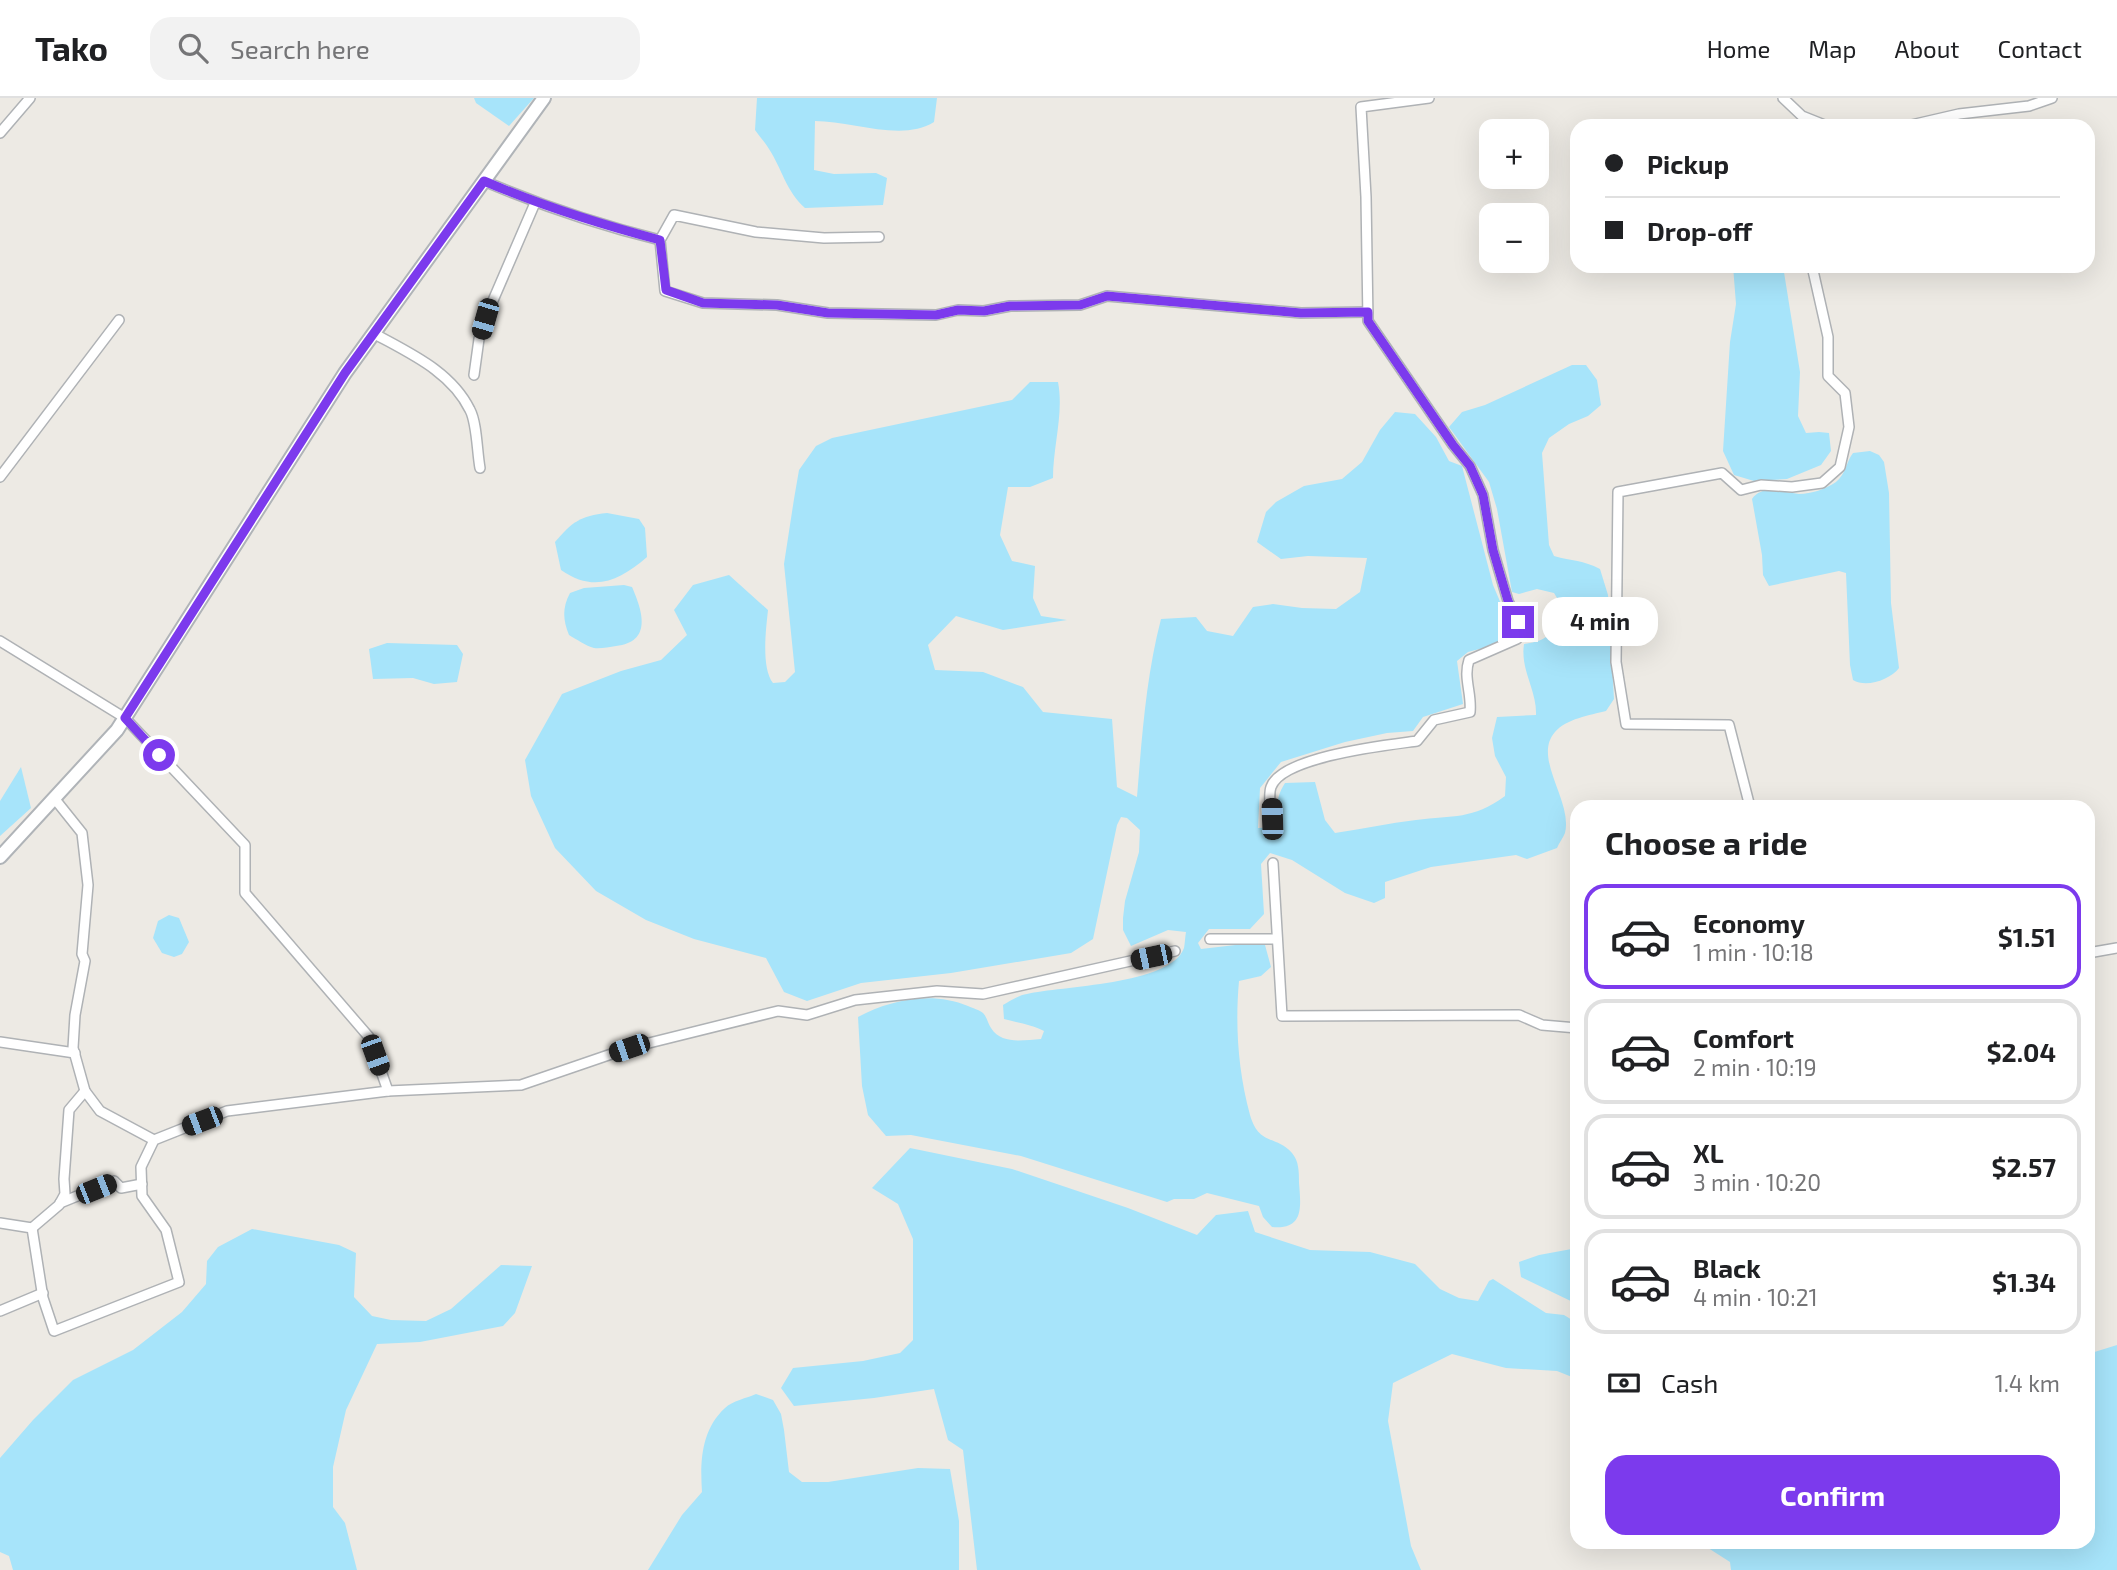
<!DOCTYPE html>
<html lang="en">
<head>
<meta charset="utf-8">
<style>
	:root { --surface:#fff; --page:#f2f2f2; --text:#202124; --muted:#757577; --line:#e0e0e0; --accent:#7c3aed }
	body { margin:0; font-family:"Exo 2",sans-serif; background:var(--page); color:var(--text); height:100vh; display:flex; flex-direction:column; font-size:26px; white-space:nowrap }
	* { box-sizing:border-box; margin:0 }
	p { font-size:23px; color:var(--muted) }
	.icon { flex:none; width:38px; height:38px; fill:none; stroke:currentColor; stroke-width:2; stroke-linecap:round; stroke-linejoin:round }
	.map { position:relative; flex:1; overflow:hidden }
	.drawer { position:absolute; left:1570px; top:702px; width:525px; height:749px; display:flex; flex-direction:column; background:var(--surface); border-radius:21px; box-shadow:0 7px 28px #0002 }
	.drawer>* { flex:none }
	.guide { position:absolute; left:1570px; top:21px; width:525px; height:154px; border-radius:21px; box-shadow:0 7px 28px #0002; display:grid; align-content:center; height:154px; padding:0 35px; background:var(--surface) }
	.buttons { position:absolute; left:1479px; top:21px; display:grid; gap:14px }
	.buttons a { display:grid; place-items:center; width:70px; height:70px; border-radius:14px; background:var(--surface); box-shadow:0 7px 28px #0002; font-size:35px }
	.end { position:absolute; width:32px; height:32px; margin:-16px; border:9px solid #7c3aed; background:#fff; box-shadow:0 0 0 4px #fff }
	.from { border-radius:50% }
	.bubble { position:absolute; height:49px; border-radius:21px; background:var(--surface); box-shadow:0 7px 28px #0002; font-size:23px; font-weight:700; line-height:49px; text-align:center }
	.car { position:absolute; width:21px; height:42px; margin:-21px -10px; border-radius:9px; box-shadow:0 0 5px 2px #0007; background:linear-gradient(#222 24%,#8ab4d8 0 40%,#222 0 76%,#8ab4d8 0 86%,#222 0) }
	.guide b { display:flex; align-items:center; gap:24px; height:66px; font-size:26px }
	.guide b+b { border-top:2px solid var(--line) }
	.guide i { width:18px; height:18px; background:var(--text) }
	ul { padding:0; list-style:none }
	li { display:flex; align-items:center; gap:21px; height:105px; margin:0 14px 10px; padding:0 21px; border:4px solid var(--line); border-radius:21px }
	li div { flex:1 }
	li b { display:block; font-size:26px }
	li em { font-style:normal; font-weight:700 }
	li.active { border-color:var(--accent) }
	li>.icon { width:63px; height:63px; stroke-width:1.5 }
	h2 { padding:0 35px; font-size:32px; line-height:84px }
	.pay { display:flex; align-items:center; gap:18px; height:77px; padding:0 35px; font-size:26px }
	.pay p { margin-inline-start:auto }
	.button { display:flex; gap:14px; margin-top:auto; padding:14px 35px }
	.button a { flex:1; height:80px; border-radius:21px; background:var(--accent); color:#fff; font-size:28px; font-weight:700; line-height:80px; text-align:center }
	header { display:flex; align-items:center; gap:42px; box-sizing:border-box; height:98px; padding:0 35px; background:var(--surface); border-bottom:2px solid var(--line) }
	header strong { font-size:33px }
	nav { display:flex; gap:38px; margin-inline-start:auto; font-size:24px }
	.search { width:490px; height:63px; background:var(--page); display:flex; align-items:center; gap:18px; box-sizing:border-box; padding:0 24px; border-radius:21px; color:var(--muted); font-size:26px }
	.map>svg:first-child { display:block }
	.water { fill:#a7e4fa }
	.lines { fill:none; stroke-linecap:round; stroke-linejoin:round }
	.street-casing { stroke:#afb2b5; stroke-width:12 }
	.secondary-casing { stroke:#b0b4b8; stroke-width:16 }
	.street { stroke:#fff; stroke-width:9 }
	.secondary { stroke:#fff; stroke-width:12 }
	.route { stroke:#7c3aed; stroke-width:9 }
</style>
</head>
<body>
<header>
<strong>Tako</strong>
<div class="search"><svg class="icon" aria-label="search" viewBox="0 0 24 24"><circle cx="10" cy="10" r="6"/><path d="M15 15l6 6"/></svg>Search here</div>
<nav><a>Home</a><a>Map</a><a>About</a><a>Contact</a></nav>
</header>
<div class="map">
<svg width="2117" height="1472" viewBox="0 0 2117 1472">
	<rect width="100%" height="100%" fill="#edeae4"/>
	<!-- water -->
	<g class="water">
		<polygon points="474,0 534,0 509,28 476,5"/>
		<path d="M757,0H937L934,24C903,44 851,23 815,23L814,72L834,76L876,75L887,80L883,107L805,110C786,93 782,71 769,51C765,44 759,38 755,32Z"/>
		<polygon points="1733,168 1783,168 1800,274 1798,318 1806,335 1819,334 1829,335 1831,353 1821,367 1787,381 1754,383 1734,377 1723,353 1730,244 1736,206"/>
		<path d="M1572,267H1586L1597,282L1601,307L1588,318L1569,326L1549,340L1542,355L1549,447L1554,458C1572,463 1583,462 1600,471L1608,497L1614,601L1606,613C1590,617 1566,621 1555,634C1532,660 1573,703 1565,735C1563,740 1559,745 1557,750L1527,761L1516,757L1431,769L1385,784V800L1374,805L1345,795L1292,762L1270,755L1261,766L1264,816L1250,831H1209L1198,845L1201,851L1244,846L1265,847L1271,869L1261,878L1239,883C1235,928 1238,972 1250,1017C1259,1048 1276,1037 1292,1055C1299,1063 1299,1074 1299,1085C1301,1109 1304,1132 1272,1129L1263,1119L1259,1108L1207,1095L1194,1101H1174L1167,1104L1021,1058L911,1037L886,1038L868,1017L862,988L858,919C891,901 933,893 968,908C972,910 980,912 983,915C987,919 988,926 991,930C1002,947 1023,942 1041,941L1044,933C1030,926 1018,925 1004,921L1003,907C1010,903 1019,897 1027,896C1060,888 1171,887 1184,850C1185,845 1185,839 1186,834L1168,832L1131,848L1123,832V820L1125,803L1139,754L1140,732L1127,720L1121,719L1117,727L1093,841L1071,855L951,875L861,885L807,903L784,894L766,860L694,841L646,822L596,793L555,750L531,698L525,662L562,596L621,573L661,562L687,537L674,512L693,487L729,477L768,512C766,531 761,570 773,585L785,584L795,574L784,466L794,401L799,372L816,348L832,340L1012,302L1030,284H1058C1064,315 1053,348 1053,380L1030,389H1008L1000,437L1012,463L1035,468L1033,500L1041,518L1067,522L1003,532L956,518L928,547L935,572L983,574L1023,589L1043,614L1112,621L1117,689L1137,699C1142,638 1146,579 1161,521L1196,519L1207,533L1233,538L1253,509L1273,506L1302,510L1336,511L1360,494L1367,460L1308,458L1281,461L1257,444L1266,414L1276,404L1304,388L1342,381L1362,364L1380,332L1395,314L1415,316L1436,339L1449,363L1462,368L1493,487L1507,520V528L1501,542L1487,549L1468,554L1457,563L1463,606L1423,619L1413,633L1387,635L1345,644L1281,664L1260,690L1258,730L1274,729C1280,711 1273,704 1285,685L1315,684L1325,722L1335,735C1362,731 1389,725 1416,722C1454,717 1472,722 1505,698L1506,679L1495,658L1492,640L1497,619L1536,617C1537,592 1520,572 1524,546C1550,542 1552,536 1565,513L1554,495L1537,491L1519,496L1512,494L1497,411L1489,384L1449,329L1462,314L1485,307Z"/>
		<path d="M1870,353L1879,357L1884,364L1889,395L1891,505L1899,570C1890,582 1866,590 1853,582L1850,567L1846,475L1839,473L1769,488L1763,477L1762,457L1752,401C1763,385 1784,395 1799,396C1811,396 1826,391 1836,384C1846,376 1846,364 1853,355Z"/>
		<path d="M607,415L639,421L645,430L647,459C619,483 594,495 561,472L555,444C572,424 580,418 607,415Z"/>
		<path d="M624,487L632,489C643,514 652,544 616,548C609,549 600,551 594,550C586,548 576,541 569,537C563,522 562,510 570,495L584,490Z"/>
		<polygon points="387,545 457,547 463,556 457,584 434,586 413,580 373,581 369,551"/>
		<polygon points="21,669 31,710 0,738 0,703"/>
		<polygon points="169,817 179,820 189,844 182,856 174,859 162,855 153,840 158,823"/>
		<polygon points="910,1050 1012,1071 1128,1110 1197,1137 1216,1117 1248,1113 1255,1134 1310,1152 1370,1154 1415,1166 1440,1191 1459,1200 1478,1203 1489,1183 1493,1181 1546,1215 1564,1217 1577,1225 1577,1281 1557,1273 1506,1270 1452,1256 1393,1285 1388,1323 1411,1448 1421,1472 977,1472 963,1352 948,1342 934,1291 874,1300 794,1308 781,1290 793,1270 863,1263 900,1255 913,1242 913,1141 898,1106 872,1090"/>
		<polygon points="252,1131 339,1147 356,1155 354,1199 372,1218 391,1222 426,1223 451,1211 501,1167 532,1168 515,1215 503,1228 420,1244 377,1246 346,1312 333,1369 333,1409 345,1425 357,1472 13,1472 9,1458 0,1454 0,1360 33,1322 73,1282 133,1252 182,1214 206,1186 207,1163 218,1149"/>
		<polygon points="1577,1150 1577,1206 1521,1179 1519,1164 1539,1157"/>
		<polygon points="2117,1247 2117,1472 1731,1472 1730,1464 1705,1448 1688,1448 1676,1444 2088,1444 2088,1256"/>
		<path d="M756,1296L773,1302L781,1316L784,1332L789,1374L802,1384H828L918,1370L950,1371L959,1423V1472H648L682,1417L702,1394C700,1364 701,1332 725,1310C732,1303 747,1300 756,1296Z"/>
	</g>
	<g class="lines">
		<!-- street casing -->
		<g class="street-casing">
			<g id="street">
				<polyline points="1783,0 1802,18 1827,28"/>
				<polyline points="1907,28 1959,16 2029,8 2052,0"/>
				<polyline points="0,35 30,0"/>
				<path d="M484,83C542,108 599,127 660,142"/>
				<polyline points="879,139 824,140 756,134 674,117 660,142 665,193 703,205 777,207 828,215 936,217 958,212 984,213 1010,208 1080,207 1107,198 1301,215 1368,214"/>
				<path d="M373,235C409,255 451,273 470,312C477,325 477,354 480,370"/>
				<polyline points="474,277 479,241 485,221 535,105"/>
				<polyline points="0,379 119,222"/>
				<polyline points="0,543 125,620 245,747 245,795 369,939 388,993"/>
				<polyline points="54,700 82,735 88,787 82,856 85,863 75,917 73,950 85,993 100,1013 154,1042"/>
				<polyline points="1750,709 1729,627 1626,626 1616,564 1618,394 1722,375 1741,392 1761,387 1792,389 1822,385 1840,369 1849,329 1845,295 1828,278 1828,239 1812,168"/>
				<path d="M1271,721C1271,712 1268,697 1271,689C1282,658 1388,647 1417,643L1434,622L1470,614C1472,595 1463,580 1469,562L1517,541L1518,524L1508,503L1493,452L1483,397L1470,368L1453,347L1368,223L1366,99L1361,9L1429,0"/>
				<polyline points="1273,765 1282,918 1519,917 1542,927 1577,930"/>
				<polyline points="1210,841 1277,841"/>
				<polyline points="2088,855 2117,850"/>
				<polyline points="0,944 75,955"/>
				<polyline points="60,1105 114,1083 121,1090 142,1086"/>
				<polyline points="0,1125 32,1130 43,1200 54,1233 179,1184 166,1132 142,1098 141,1069 154,1042 227,1013 388,993 521,987 629,950 778,913 807,917 855,902 937,893 983,896 1175,853"/>
				<polyline points="32,1130 59,1107 65,1096 64,1081 69,1012 85,993"/>
				<polyline points="0,1213 43,1195"/>
			</g>
		</g>
		<!-- secondary casing -->
		<g class="secondary-casing">
			<polyline id="secondary" points="0,759 117,632 345,275 544,0"/>
		</g>
		<!-- street -->
		<use href="#street" class="street"/>
		<!-- secondary -->
		<use href="#secondary" class="secondary"/>
	</g>
	<g class="lines">
		<!-- route -->
		<path class="route" d="M159,657L125,620L345,275L484,83C542,108 599,126 660,142L666,192L703,205L777,207L828,215L936,217L958,212L984,213L1010,208L1080,207L1107,198L1301,215L1368,214V223L1453,347L1470,368L1483,397L1493,452L1508,503L1518,524"/>
	</g>
</svg>
<div class="buttons">
<a>+</a>
<a>−</a>
</div>
<i class="end from" style="left:159px;top:657px"></i>
<i class="end" style="left:1518px;top:524px"></i>
<div class="bubble" style="left:1542px;top:499px;width:116px">4 min</div>
<i class="car" style="left:485px;top:221px;rotate:196deg"></i>
<i class="car" style="left:1272px;top:721px;rotate:358deg"></i>
<i class="car" style="left:1151px;top:859px;rotate:258deg"></i>
<i class="car" style="left:629px;top:950px;rotate:251deg"></i>
<i class="car" style="left:375px;top:957px;rotate:160deg"></i>
<i class="car" style="left:202px;top:1023px;rotate:249deg"></i>
<i class="car" style="left:96px;top:1091px;rotate:68deg"></i>
<div class="guide">
<b><i class="from"></i>Pickup</b>
<b><i></i>Drop-off</b>
</div>
<section class="drawer">
<h2>Choose a ride</h2>
<ul>
<li class="active"><svg class="icon" aria-label="car" viewBox="0 0 24 24"><path d="M5 17H2v-5l4-1 3-4h7l3 4 3 1v5h-3M9 17h6M6 11h13"/><circle cx="7" cy="17" r="2"/><circle cx="17" cy="17" r="2"/></svg><div><b>Economy</b><p>1 min · 10:18</p></div><em>$1.51</em></li>
<li><svg class="icon" aria-label="car" viewBox="0 0 24 24"><path d="M5 17H2v-5l4-1 3-4h7l3 4 3 1v5h-3M9 17h6M6 11h13"/><circle cx="7" cy="17" r="2"/><circle cx="17" cy="17" r="2"/></svg><div><b>Comfort</b><p>2 min · 10:19</p></div><em>$2.04</em></li>
<li><svg class="icon" aria-label="car" viewBox="0 0 24 24"><path d="M5 17H2v-5l4-1 3-4h7l3 4 3 1v5h-3M9 17h6M6 11h13"/><circle cx="7" cy="17" r="2"/><circle cx="17" cy="17" r="2"/></svg><div><b>XL</b><p>3 min · 10:20</p></div><em>$2.57</em></li>
<li><svg class="icon" aria-label="car" viewBox="0 0 24 24"><path d="M5 17H2v-5l4-1 3-4h7l3 4 3 1v5h-3M9 17h6M6 11h13"/><circle cx="7" cy="17" r="2"/><circle cx="17" cy="17" r="2"/></svg><div><b>Black</b><p>4 min · 10:21</p></div><em>$1.34</em></li>
</ul>
<div class="pay"><svg class="icon" aria-label="cash" viewBox="0 0 24 24"><path d="M3 7h18v10H3z"/><circle cx="12" cy="12" r="2"/></svg>Cash<p>1.4 km</p></div>
<div class="button"><a>Confirm</a></div>
</section>
</div>
</body>
</html>
